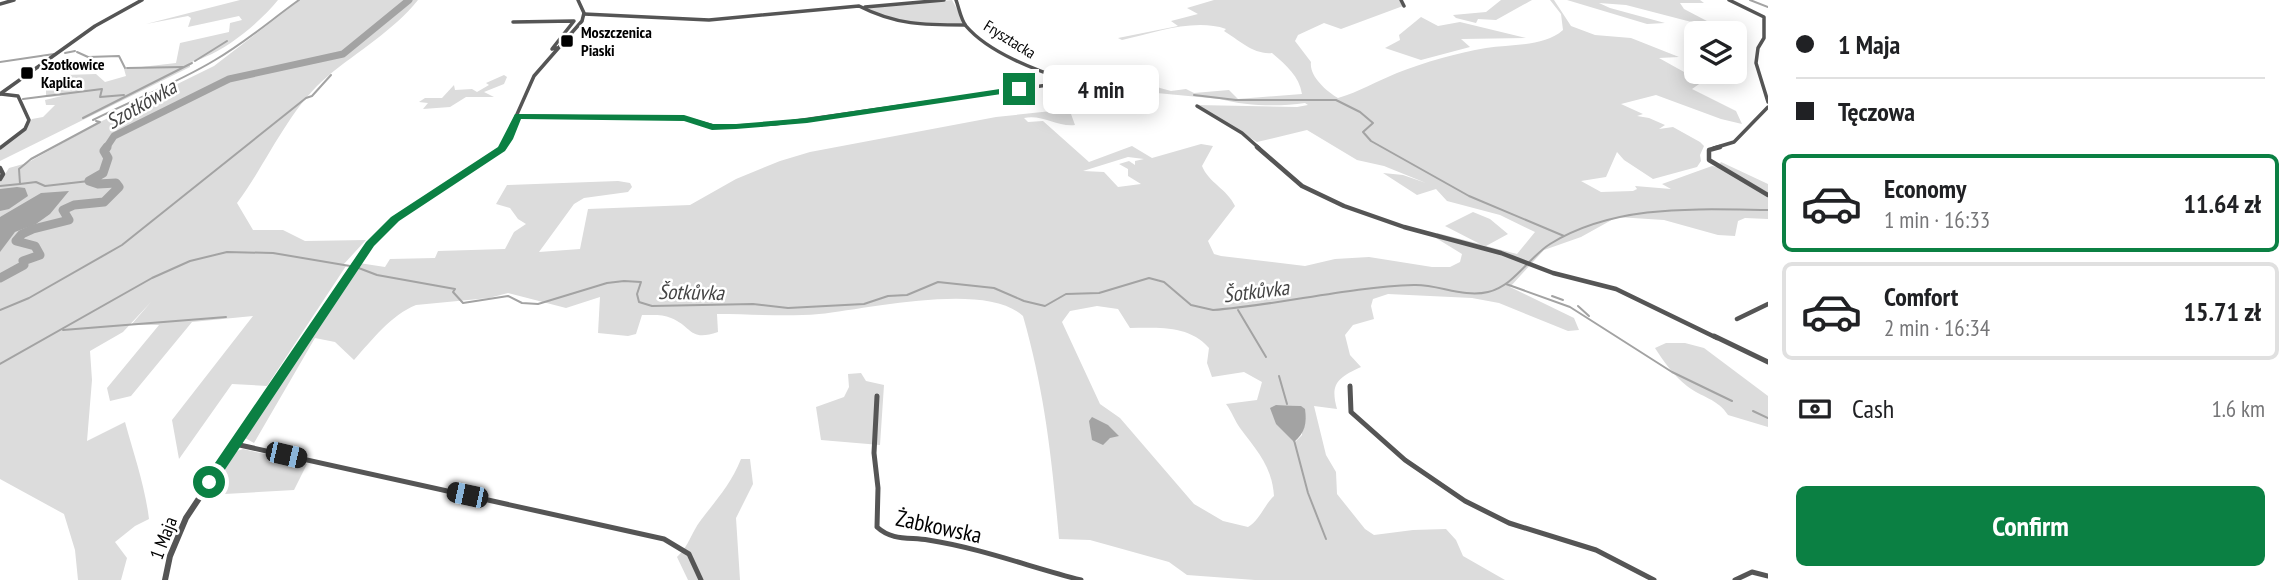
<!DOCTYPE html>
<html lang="en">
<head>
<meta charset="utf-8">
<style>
	:root { --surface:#fff; --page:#f2f2f2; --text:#202124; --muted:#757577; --line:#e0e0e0; --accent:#0b8043 }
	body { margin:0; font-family:"PT Sans Narrow",sans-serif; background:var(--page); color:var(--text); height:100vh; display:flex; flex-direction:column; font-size:26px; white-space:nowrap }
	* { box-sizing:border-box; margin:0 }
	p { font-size:23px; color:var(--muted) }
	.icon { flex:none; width:38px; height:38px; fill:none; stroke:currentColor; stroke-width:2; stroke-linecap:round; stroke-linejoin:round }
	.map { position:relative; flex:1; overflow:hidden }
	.details { display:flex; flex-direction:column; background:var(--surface); width:525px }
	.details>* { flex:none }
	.hud { display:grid; align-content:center; height:154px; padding:0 28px; background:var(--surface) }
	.tools { position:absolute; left:1684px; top:21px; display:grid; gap:14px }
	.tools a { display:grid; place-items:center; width:63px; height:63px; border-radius:10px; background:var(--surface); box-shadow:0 4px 18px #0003; font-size:35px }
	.end { position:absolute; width:32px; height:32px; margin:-16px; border:9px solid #0b8043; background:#fff; box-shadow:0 0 0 4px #fff }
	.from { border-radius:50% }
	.bubble { position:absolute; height:49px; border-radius:10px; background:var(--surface); box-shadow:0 4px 18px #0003; font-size:23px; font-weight:600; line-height:49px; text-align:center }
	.car { position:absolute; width:21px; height:42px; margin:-21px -10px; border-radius:9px; box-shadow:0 0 5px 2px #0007; background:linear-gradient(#222 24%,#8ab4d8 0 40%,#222 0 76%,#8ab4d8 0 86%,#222 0) }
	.hud b { display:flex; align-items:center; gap:24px; height:66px; font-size:26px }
	.hud b+b { border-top:2px solid var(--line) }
	.hud i { width:18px; height:18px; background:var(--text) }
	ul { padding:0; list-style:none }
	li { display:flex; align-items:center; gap:21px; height:98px; margin:0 14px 10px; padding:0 14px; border:4px solid var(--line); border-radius:10px }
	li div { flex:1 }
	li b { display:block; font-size:26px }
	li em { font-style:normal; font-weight:600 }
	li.on { border-color:var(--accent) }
	li>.icon { width:63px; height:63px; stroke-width:1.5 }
	.pay { display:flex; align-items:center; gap:18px; height:77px; padding:0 28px; font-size:26px }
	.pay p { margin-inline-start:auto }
	.primary-button { display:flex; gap:14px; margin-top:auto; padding:14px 28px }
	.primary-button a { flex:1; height:80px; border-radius:10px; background:var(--accent); color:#fff; font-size:28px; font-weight:600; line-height:80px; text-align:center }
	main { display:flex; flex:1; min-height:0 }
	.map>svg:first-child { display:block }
	.green { fill:#dcdcdc; fill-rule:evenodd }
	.water { fill:#a3a3a3 }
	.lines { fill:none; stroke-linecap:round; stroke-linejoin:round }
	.stream { stroke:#a3a3a3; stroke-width:2 }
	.river-far1 { stroke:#a3a3a3; stroke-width:7 }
	.river { stroke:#a3a3a3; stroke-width:9 }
	.minor-far2 { stroke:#555; stroke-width:3.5 }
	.minor-far1 { stroke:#555; stroke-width:4.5 }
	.minor { stroke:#555; stroke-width:5 }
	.tertiary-far2 { stroke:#555; stroke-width:3.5 }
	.tertiary-far1 { stroke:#555; stroke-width:5 }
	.tertiary { stroke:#555; stroke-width:6 }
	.route { fill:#0b8043 }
	.poi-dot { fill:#000; stroke:#fff; stroke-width:2.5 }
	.labels { text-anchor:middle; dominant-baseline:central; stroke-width:5; stroke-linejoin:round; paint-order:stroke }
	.far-poi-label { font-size:16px; font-weight:bold; fill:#000; stroke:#fff; text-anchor:start }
	.far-street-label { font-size:16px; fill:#000; stroke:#fff }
	.street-label { font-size:19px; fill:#000; stroke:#fff }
	.water-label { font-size:21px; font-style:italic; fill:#444; stroke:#fff }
	.near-street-label { font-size:23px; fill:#000; stroke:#fff }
</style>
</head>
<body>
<main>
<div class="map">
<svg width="1768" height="580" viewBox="0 0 1768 580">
	<rect width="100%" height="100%" fill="#fff"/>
	<!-- green -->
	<g class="green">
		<path d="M240,0H278C260,22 231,46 205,57C200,60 195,60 190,63V67L0,161V149L23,131L32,119L43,117L55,105H46L45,100L62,96L46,97V86L65,75L96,74L105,82L126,76L124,69L176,63L180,43L229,32L230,23L242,20L239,16L188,27L191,18L188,16L146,24Z"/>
		<path d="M300,0H418C393,31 358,51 328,76C289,108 267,163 237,203L253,230H283L305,241L366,240L343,265L346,266L267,386L232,384L179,459L172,420L253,316L192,322L131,396L110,401L107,388L159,325H131L151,302L123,332L90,351L92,380L87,441L125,422C134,455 145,486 149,519L135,526L115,542L127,558L121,580H78L75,550L64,514L0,479V182L9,168L27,163L102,121L214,66Z"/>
		<path d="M952,0L963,20L962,23C937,25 889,26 869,8Z"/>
		<path d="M1214,0H1399L1403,6L1341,29L1324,23L1298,35L1295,41L1311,62C1309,76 1326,91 1338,98C1359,92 1377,81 1397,73C1425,62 1457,53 1486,48C1511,44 1544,47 1563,30L1561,14L1550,0H1554L1571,26L1595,35L1631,38L1679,57L1659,58L1702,82L1692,89L1736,111L1742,124L1721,119L1656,95L1621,104L1643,114L1637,116L1649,118L1665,125L1659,129L1673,127L1700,142L1704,146L1700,155L1701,161L1697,167L1653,179L1624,160L1617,152L1606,177L1581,181L1601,192L1633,191L1637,189L1635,186L1671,189L1662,184L1712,166L1717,167L1721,162L1768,184V219L1745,218L1738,221L1735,236L1718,235L1664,220L1617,217L1581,237L1544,250L1510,287L1574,318L1579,330L1568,331L1499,303L1472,298L1388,294L1373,299L1371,306L1374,319L1353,325L1345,335L1350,355L1361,367C1337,378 1330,384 1337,409L1314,406L1326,455L1336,472L1337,494L1365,529L1374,535L1413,530L1446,529L1456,540L1463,556L1505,580H1255L1187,575L1169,562L1090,540L1059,539C1052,460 1045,393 1023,316C986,281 868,309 819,314C786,317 751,314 717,314L718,332C689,342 693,327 671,318C663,314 652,315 642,315L636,334L628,336L598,333L600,297L566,308L508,293L489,298L416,305C391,315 372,340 354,360L335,342L315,338L254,443L245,438L359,263L385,267L390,259L435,258L438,251L505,249L514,232L526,224L518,219L510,208L496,204L507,185L618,181L630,183L632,187L628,192L584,198L574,204L539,252L580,249L588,209L690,205L736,179L780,161L810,152L996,117L1090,107L1122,100L1071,114L1075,125C1057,127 1042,114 1024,118L1028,122L1043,121L1089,162L1132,146L1152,158L1201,144L1213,146L1202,166C1209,183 1227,189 1235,206L1208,241L1214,254L1221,256L1305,266L1335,259L1369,257L1432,267H1450L1460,262L1462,254L1436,238L1437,233L1480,244L1445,226L1473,212L1490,219L1508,234L1486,246L1517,254L1535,232L1500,215L1447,201L1436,189L1417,195L1383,173L1403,175L1426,183L1384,166L1357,160L1307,130L1257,142L1196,105L1297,107L1308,105L1305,103C1278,107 1246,106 1220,99L1125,90L1083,82L1102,80L1123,86L1142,80L1160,88L1171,91L1186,89L1194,93L1229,90L1238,99L1302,94C1299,76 1287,66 1272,53C1254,55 1239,40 1224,31L1226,29C1194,18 1154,33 1122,40L1118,38L1178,26L1171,21L1198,14L1187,8ZM1128,157L1144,159L1135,161V165L1129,161L1119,164L1128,169V176L1141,184L1118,187L1104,172L1083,171ZM1097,306L1118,309L1130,328C1158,328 1189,325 1209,348L1207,363L1212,377L1244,372L1262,382L1257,400L1226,404C1232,412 1235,421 1240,428C1257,451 1272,466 1274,496C1264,505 1260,520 1248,527L1223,521L1194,504L1120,418L1100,404L1062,322L1070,311ZM1276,405L1301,406L1302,435L1295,442Z"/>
		<polygon points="1501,0 1532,0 1496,20 1478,19 1476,23 1456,18 1453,15 1486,12"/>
		<polygon points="1567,0 1700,0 1704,3 1680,3 1684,9 1726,31 1626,5 1599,3 1610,8 1665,23 1647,24"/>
		<polygon points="1421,17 1438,26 1460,22 1526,38 1461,39 1470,47 1421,60 1385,48 1400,40 1399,35"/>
		<polygon points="504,75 507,77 504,84 484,92 494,97 466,97 450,107 423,109 428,103 419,102 425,98 442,98 454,85 455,90 472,89 477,92 489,85 486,83"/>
		<path d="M1666,343H1685L1704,348L1768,396V427L1728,415C1718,399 1701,397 1687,386C1674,376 1664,362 1655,348Z"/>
		<polygon points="861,373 866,381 884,385 880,445 821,440 816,407 844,397 849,387 848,374"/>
		<polygon points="243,449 307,464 294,490 207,495 234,452"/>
		<path d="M741,459H750L753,484L736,518L740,580H688L677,557C689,546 691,533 701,520C717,499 731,484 741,459Z"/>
	</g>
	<!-- water -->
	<g class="water">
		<polygon points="17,187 25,188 28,196 9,209 0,211 0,189"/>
		<polygon points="69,191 50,214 36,224 15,232 0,252 0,217 41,193"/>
		<path d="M1276,405L1301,406L1305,409C1307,423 1305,433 1294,442L1276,424L1270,408Z"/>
		<polygon points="1092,417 1108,425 1119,436 1110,438 1103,445 1092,440 1089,421"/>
	</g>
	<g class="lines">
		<!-- stream -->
		<g class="stream">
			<polyline points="1750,0 1768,7"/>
			<polyline points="77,52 88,57 119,56 125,68"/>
			<polyline points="65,53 75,51"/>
			<polyline points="195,61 227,41"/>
			<polyline points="0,62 54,54"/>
			<polyline points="127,68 183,67"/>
			<polyline points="1060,74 1090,79"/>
			<polyline points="1076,82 1093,81 1122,88"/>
			<polyline points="1194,95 1236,100 1336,100 1360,112 1373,123 1363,132 1371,141 1469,196 1564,236"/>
			<polyline points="23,99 102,89 100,97 124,95"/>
			<polyline points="83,118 192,63"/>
			<path d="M93,120C133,100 177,83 215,60C246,42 271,20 299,0"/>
			<polyline points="89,181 45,186 36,182 20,184 19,169 31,159 100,122 96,121"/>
			<polyline points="0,186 20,184"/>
			<path d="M356,267L377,275L455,289L453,292L463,303L508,296L522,303L538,304L607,283L624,281L641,282L637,294L639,302L652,306L753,304L788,308L864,304L888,296L907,295L938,282L994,288L1024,301L1045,306L1066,294L1099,293L1149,278L1164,282L1191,305L1213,310C1280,305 1347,287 1414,285C1438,284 1463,298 1488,292C1514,286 1528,258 1550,244C1615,204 1695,209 1768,210"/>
			<polyline points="1506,284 1570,307 1672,372 1732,401"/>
			<polyline points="1552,296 1563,300"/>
			<polyline points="1578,306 1589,316"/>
			<polyline points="0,310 29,298 122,245 306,98 312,96 331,75"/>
			<polyline points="1238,310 1266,357"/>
			<polyline points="63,330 226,317"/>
			<polyline points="0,364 152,278 190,261 227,252 273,253 350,266"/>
			<polyline points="1279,376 1287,404"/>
			<polyline points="1753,411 1768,418"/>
			<polyline points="1294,440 1308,493 1326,539"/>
		</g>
		<!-- river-far1 -->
		<polyline class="river-far1" points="106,148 114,136 229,79 343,54 409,0"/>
		<!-- river -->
		<polyline class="river" points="0,278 24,265 23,261 40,255 35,246 16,241 22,234 33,229 69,220 63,210 74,205 104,202 119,187 116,183 98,184 89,181 103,173 108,158 104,151 107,147"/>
		<!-- minor-far2 -->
		<g class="minor-far2">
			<path d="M956,0C959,8 961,20 966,26C989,53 1036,70 1068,81"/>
			<polyline points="1401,0 1404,6"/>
			<polyline points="1729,0 1764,17 1764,38 1758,48 1756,63 1768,102"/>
			<polyline points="0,4 14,0"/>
			<polyline points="865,7 944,0"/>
			<path d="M584,14L709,20L859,6C896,25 924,25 965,25"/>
			<polyline points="513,22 574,21 552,49 557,48"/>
			<polyline points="1197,106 1242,133 1259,148"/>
			<polyline points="518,116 684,118 717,127 775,124 1069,82"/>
			<polyline points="0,148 25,129 29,120 18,96 1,94"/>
			<polyline points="1714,148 1734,142 1768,107"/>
		</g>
		<!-- minor-far1 -->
		<g class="minor-far1">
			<polyline points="1257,147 1302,186 1344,206 1404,227 1501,253 1553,273 1616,289 1717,338"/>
			<polyline points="1720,147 1709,150 1709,160 1768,195"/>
			<polyline points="0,168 3,174 0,179"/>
			<polyline points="1737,319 1768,304"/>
		</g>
		<!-- minor -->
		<g class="minor">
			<polyline points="1714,336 1768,362"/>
			<polyline points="1350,386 1351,412 1405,460 1465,501 1509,523 1596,550 1654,580"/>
			<path d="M877,396L874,453L878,488L877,527C892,541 910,537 928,540C980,548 1030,567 1081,580"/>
			<polyline points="235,444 664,539 689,554 701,580"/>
			<polyline points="1735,580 1752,572 1768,576"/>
		</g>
		<!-- tertiary-far2 -->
		<g class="tertiary-far2">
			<polyline points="0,94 95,26 142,0"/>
			<polyline points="502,148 534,76 582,21 584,13 578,0"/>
		</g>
		<!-- tertiary-far1 -->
		<polyline class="tertiary-far1" points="306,338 361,255 395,219 504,147"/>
		<!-- tertiary -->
		<polyline class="tertiary" points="165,580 170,556 186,518 307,336"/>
	</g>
	<!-- route -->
	<polygon class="route" points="1019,86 1022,91 807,123 736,129 712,130 684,121 521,119 513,139 505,151 399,221 374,246 214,486 204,486 202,482 366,242 391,217 498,147 515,114 684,115 713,124 736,124 807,118"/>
	<!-- markers -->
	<g class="poi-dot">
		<rect x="560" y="34" width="14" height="14" rx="3.5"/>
		<rect x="20" y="66" width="14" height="14" rx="3.5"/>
	</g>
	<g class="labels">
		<!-- far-poi labels -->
		<g class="far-poi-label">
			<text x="581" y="32">Moszczenica<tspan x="581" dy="18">Piaski</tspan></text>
			<text x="41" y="64">Szotkowice<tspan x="41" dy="18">Kaplica</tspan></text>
		</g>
		<!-- far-street labels -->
		<g class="far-street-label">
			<text transform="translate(1010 39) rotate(32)">Frysztacka</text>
		</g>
		<!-- street labels -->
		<g class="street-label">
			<text transform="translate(163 538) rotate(-69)">1 Maja</text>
		</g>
		<!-- water labels -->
		<g class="water-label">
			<text transform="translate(141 104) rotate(-30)">Szotkówka</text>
			<text transform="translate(1256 291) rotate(-7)">Šotkůvka</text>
			<text transform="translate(691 292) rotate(1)">Šotkůvka</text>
		</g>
		<!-- near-street labels -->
		<g class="near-street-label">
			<text transform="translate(939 526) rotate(12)">Żabkowska</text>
		</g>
	</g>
</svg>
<div class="tools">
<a><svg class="icon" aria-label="layers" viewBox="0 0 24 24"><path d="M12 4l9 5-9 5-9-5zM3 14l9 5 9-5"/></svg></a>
</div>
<i class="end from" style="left:209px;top:482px"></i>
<i class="end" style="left:1019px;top:89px"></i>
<div class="bubble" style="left:1043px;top:65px;width:116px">4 min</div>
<i class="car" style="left:286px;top:455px;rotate:103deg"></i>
<i class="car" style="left:467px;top:495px;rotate:282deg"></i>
</div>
<section class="details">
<div class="hud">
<b><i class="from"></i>1 Maja</b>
<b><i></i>Tęczowa</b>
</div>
<ul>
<li class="on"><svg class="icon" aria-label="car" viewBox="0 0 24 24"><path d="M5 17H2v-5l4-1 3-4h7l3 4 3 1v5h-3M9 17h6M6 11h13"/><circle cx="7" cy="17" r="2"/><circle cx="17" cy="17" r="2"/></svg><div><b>Economy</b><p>1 min · 16:33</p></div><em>11.64 zł</em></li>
<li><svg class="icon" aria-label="car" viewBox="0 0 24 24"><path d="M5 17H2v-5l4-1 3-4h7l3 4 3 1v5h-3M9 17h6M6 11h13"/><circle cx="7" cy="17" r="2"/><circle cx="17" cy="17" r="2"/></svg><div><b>Comfort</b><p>2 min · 16:34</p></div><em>15.71 zł</em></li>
</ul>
<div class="pay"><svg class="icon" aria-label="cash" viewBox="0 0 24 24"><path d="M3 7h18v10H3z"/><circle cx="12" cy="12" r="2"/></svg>Cash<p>1.6 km</p></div>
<div class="primary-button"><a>Confirm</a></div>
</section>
</main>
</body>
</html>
